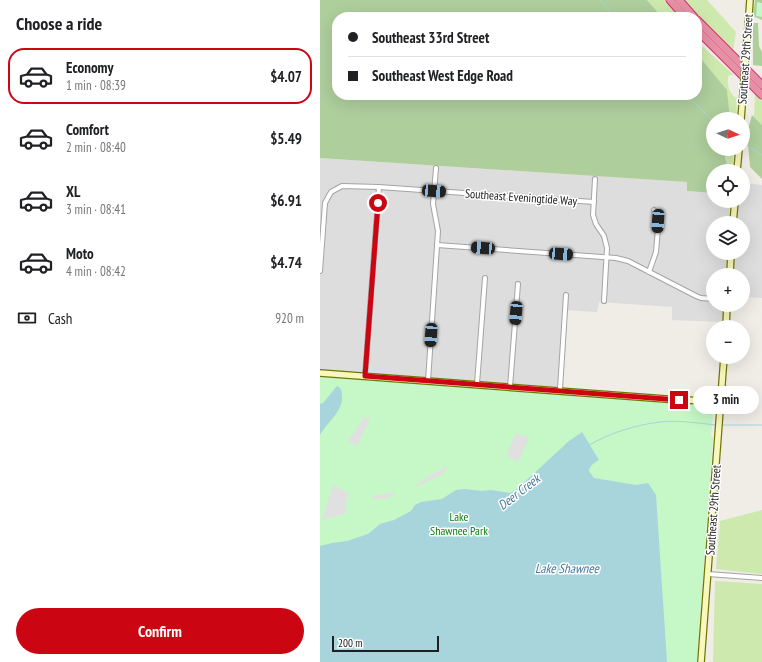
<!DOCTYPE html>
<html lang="en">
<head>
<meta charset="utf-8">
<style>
	:root { --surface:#fff; --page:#f2f2f2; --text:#202124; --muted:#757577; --line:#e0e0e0; --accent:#cb0511 }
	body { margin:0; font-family:"PT Sans Narrow",sans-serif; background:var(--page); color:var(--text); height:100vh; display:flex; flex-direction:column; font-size:15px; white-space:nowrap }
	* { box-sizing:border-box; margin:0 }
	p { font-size:13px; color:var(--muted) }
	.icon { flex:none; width:22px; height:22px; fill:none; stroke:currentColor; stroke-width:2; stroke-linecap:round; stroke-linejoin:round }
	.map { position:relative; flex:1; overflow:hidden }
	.panel { display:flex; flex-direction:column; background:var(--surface); width:320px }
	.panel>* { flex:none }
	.guide { position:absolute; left:12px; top:12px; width:370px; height:88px; border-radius:16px; box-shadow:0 4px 16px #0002; display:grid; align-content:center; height:88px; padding:0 16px; background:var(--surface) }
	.needle { width:26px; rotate:94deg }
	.fabs { position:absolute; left:386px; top:112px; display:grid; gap:8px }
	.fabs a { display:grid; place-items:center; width:44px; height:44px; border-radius:50%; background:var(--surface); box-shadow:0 4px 16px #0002; font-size:20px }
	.scale { position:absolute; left:12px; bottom:10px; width:107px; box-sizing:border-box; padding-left:4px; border:2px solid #202020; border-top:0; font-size:11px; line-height:14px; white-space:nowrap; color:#202020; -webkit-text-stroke:3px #fff; paint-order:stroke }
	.end { position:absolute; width:18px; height:18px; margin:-9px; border:5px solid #cb0511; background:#fff; box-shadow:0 0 0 2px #fff }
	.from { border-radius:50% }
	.bubble { position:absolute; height:28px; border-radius:14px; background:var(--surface); box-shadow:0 4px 16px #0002; font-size:13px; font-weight:600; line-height:28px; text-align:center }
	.car { position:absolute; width:12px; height:24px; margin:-12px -6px; border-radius:5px; box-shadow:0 0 3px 1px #0007; background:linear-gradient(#222 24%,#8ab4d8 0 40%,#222 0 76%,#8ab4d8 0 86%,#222 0) }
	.guide b { display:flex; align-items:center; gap:14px; height:38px; font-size:15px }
	.guide b+b { border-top:1px solid var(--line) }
	.guide i { width:10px; height:10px; background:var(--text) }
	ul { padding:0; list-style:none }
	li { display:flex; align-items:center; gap:12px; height:56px; margin:0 8px 6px; padding:0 8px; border:2px solid transparent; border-radius:16px }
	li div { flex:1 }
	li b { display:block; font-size:15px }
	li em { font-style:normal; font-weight:600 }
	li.selected { border-color:var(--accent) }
	li>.icon { width:36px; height:36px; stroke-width:1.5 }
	h2 { padding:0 16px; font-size:18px; line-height:48px }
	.pay { display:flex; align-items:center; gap:10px; height:44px; padding:0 16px; font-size:15px }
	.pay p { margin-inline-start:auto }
	.action { display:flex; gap:8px; margin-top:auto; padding:8px 16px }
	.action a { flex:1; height:46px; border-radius:24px; background:var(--accent); color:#fff; font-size:16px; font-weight:600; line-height:46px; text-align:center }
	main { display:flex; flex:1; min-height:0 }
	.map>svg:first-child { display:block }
	.residential { fill:#dedddd }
	.grass { fill:#cee9ae }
	.forest { fill:#aece9c }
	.park { fill:#c5f8c6 }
	.parking { fill:#e0e0e0 }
	.water { fill:#a8d4dc }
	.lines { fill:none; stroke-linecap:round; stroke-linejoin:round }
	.stream { stroke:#a8d4dc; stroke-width:1 }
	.street-casing { stroke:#a4a4a4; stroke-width:6 }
	.secondary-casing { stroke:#717607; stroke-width:8 }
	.highway-casing { stroke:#d72a71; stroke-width:9 }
	.street { stroke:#fff; stroke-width:4 }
	.secondary { stroke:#f8f7bc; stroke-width:5.5 }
	.highway { stroke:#e590a5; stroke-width:7 }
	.secondary-bridge-casing { stroke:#717607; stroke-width:8; stroke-linecap:butt }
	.secondary-bridge { stroke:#f8f7bc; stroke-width:5.5 }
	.route { stroke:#cb0511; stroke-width:5 }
	.labels { text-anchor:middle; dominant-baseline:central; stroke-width:3; stroke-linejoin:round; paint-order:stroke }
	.street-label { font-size:12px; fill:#202020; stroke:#fff }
	.park-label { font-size:12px; fill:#0e7d10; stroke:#fff }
	.water-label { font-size:13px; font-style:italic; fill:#48789e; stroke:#fff }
</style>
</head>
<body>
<main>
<section class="panel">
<h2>Choose a ride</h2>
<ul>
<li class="selected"><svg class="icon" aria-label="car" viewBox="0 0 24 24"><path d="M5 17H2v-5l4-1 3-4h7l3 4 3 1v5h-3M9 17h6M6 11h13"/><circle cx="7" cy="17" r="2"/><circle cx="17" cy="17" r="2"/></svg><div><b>Economy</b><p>1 min · 08:39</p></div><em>$4.07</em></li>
<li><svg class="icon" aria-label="car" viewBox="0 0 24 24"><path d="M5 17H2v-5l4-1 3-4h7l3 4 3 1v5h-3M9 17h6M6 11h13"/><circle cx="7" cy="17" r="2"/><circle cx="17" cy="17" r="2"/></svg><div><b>Comfort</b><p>2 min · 08:40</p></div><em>$5.49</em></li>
<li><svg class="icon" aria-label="car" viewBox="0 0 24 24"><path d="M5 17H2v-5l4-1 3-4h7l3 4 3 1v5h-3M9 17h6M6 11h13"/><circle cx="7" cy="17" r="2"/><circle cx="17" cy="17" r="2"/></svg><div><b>XL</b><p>3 min · 08:41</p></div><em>$6.91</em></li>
<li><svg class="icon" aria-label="car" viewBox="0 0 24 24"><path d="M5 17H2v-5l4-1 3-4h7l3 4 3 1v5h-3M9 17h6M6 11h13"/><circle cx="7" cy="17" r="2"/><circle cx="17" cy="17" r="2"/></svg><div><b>Moto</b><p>4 min · 08:42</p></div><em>$4.74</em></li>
</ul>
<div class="pay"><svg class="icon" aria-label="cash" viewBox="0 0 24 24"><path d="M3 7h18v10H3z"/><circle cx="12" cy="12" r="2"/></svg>Cash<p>920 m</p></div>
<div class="action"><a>Confirm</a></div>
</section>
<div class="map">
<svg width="442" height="662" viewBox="0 0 442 662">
	<rect width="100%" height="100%" fill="#f0ece6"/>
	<!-- residential -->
	<g class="residential">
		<polygon points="0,158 367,182 367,191 393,193 393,201 410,201 409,223 393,223 393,253 407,253 406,275 393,275 393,305 404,305 403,322 352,320 352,307 279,302 277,312 243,310 238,385 234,388 0,371"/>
		<polygon points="423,183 442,185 442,298 423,297 423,275 412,275 414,253 423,253 423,223 416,223 418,201 423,201"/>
	</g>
	<!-- grass -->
	<g class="grass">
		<polygon points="327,0 345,0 360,17 342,17"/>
		<polygon points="364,0 387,0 416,32 413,51 379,18"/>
		<path d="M377,39L382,46L414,75H411L408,76C407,87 409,92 417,99L416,119H410L407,90L377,54Z"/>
		<polygon points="435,94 442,101 442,125 434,117"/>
		<polygon points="407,149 414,149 412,171 409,171 405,158 408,152"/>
		<polygon points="442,510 442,574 396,569 400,521"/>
		<polygon points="395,581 442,584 442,662 393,662"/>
	</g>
	<!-- forest -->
	<g class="forest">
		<polygon points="0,0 327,0 342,17 17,17 17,95 377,95 377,54 407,90 410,119 393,119 393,149 407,149 408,152 405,158 409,171 393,171 393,193 367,191 367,182 0,158"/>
		<polygon points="435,0 442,0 442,38 442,20 433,16"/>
		<polygon points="433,23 438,23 439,46 442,52 442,66 433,65"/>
		<polygon points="432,115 442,125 442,179 430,167 427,133"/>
	</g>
	<!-- park -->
	<g class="park">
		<polygon points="437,2 442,3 442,17 436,16"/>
		<polygon points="0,375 333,400 392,406 396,412 393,414 391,435 393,438 377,662 0,662"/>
	</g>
	<!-- parking -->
	<g class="parking">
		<polygon points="44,417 50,419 37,446 28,442"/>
		<polygon points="196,433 209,438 198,462 186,455"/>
		<polygon points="130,464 121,475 98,486 95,485"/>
		<polygon points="13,485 29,493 26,503 27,513 2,520"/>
		<polygon points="77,492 69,498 62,499 55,499 51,496"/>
	</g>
	<!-- water -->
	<g class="water">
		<path d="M17,386C21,388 21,389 22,394C24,411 8,421 0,435V404L3,403Z"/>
		<path d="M262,432L279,460C274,463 270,465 269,471L274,478L316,485L328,483L336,495L347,662H0V546L12,543L27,541L48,534L60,524L74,520L91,511L95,505L101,502L122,499L136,490L145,489L162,491L171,490L190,493L197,489L249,441Z"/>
	</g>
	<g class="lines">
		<!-- stream -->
		<g class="stream">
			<polyline points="280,0 294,17"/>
			<polyline points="367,95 393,121"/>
			<polyline points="423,143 442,155"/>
			<polyline points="401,425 442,425"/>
			<path d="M269,445C290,433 315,425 340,422C358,420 378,423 396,425"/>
		</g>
		<!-- street casing -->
		<g class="street-casing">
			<g id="street">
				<polyline points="275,179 273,215 276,224 284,236 287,248 284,301"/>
				<polyline points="117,245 296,258 308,261 376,296 381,298 393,299"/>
				<polyline points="0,271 5,203 11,192 22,186 59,187 274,202"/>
				<polyline points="329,272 336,252 339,217 338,214 334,210"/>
				<polyline points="45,376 59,187"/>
				<polyline points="108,381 118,231 113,204 116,168"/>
				<polyline points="157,384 165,278"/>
				<polyline points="190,387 198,284"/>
				<polyline points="237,391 240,389 246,295"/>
				<polyline points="388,574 442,578"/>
			</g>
		</g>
		<!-- secondary casing -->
		<g class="secondary-casing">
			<g id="secondary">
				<polyline points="426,54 430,0"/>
				<polyline points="421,119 423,94"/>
				<polyline points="417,171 419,149"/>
				<polyline points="413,223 415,201"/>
				<polyline points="410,275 411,253"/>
				<polyline points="406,327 407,305"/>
				<polyline points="0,373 359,400 400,401"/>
				<path d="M381,662C389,560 396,459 404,357"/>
			</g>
		</g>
		<!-- highway casing -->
		<g class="highway-casing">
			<g id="highway">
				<polyline points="350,0 365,17"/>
				<polyline points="359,0 374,17"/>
				<polyline points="377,20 442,85"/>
				<polyline points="377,30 442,95"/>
			</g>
		</g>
		<!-- street -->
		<use href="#street" class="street"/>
		<!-- secondary -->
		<use href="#secondary" class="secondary"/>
		<!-- highway -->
		<use href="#highway" class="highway"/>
		<!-- secondary-bridge casing -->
		<g class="secondary-bridge-casing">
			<polyline id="secondary-bridge" points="423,94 426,54"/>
		</g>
		<!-- secondary-bridge -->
		<use href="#secondary-bridge" class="secondary-bridge"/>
	</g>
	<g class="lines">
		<!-- route -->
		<polyline class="route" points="58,203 45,376 359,400"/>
	</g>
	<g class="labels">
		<!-- street labels -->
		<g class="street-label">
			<text transform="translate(425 59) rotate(-86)">Southeast 29th Street</text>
			<text transform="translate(201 197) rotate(4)">Southeast Eveningtide Way</text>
			<text transform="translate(393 510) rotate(-86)">Southeast 29th Street</text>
		</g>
		<!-- park labels -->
		<g class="park-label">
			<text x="139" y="516">Lake<tspan x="139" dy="14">Shawnee Park</tspan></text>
		</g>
		<!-- water labels -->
		<g class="water-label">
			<text transform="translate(199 492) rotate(-38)">Deer Creek</text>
			<text x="247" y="568">Lake Shawnee</text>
		</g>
	</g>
</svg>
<div class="fabs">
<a><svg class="needle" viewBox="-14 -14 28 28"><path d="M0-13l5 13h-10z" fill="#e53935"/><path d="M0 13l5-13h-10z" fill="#757577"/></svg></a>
<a><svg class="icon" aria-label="locate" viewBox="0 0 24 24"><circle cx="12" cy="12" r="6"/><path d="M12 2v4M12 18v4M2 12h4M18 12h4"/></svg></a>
<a><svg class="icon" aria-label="layers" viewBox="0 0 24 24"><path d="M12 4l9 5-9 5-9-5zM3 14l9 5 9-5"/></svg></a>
<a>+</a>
<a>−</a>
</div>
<div class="scale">200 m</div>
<i class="end from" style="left:58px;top:203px"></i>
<i class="end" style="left:359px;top:400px"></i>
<div class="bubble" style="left:373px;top:386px;width:66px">3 min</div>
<i class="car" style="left:114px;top:191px;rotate:94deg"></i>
<i class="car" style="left:338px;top:221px;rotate:184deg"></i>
<i class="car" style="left:163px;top:248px;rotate:274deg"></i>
<i class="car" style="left:241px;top:254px;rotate:94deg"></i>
<i class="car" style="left:196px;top:313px;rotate:185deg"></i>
<i class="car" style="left:111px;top:335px;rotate:184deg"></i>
<div class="guide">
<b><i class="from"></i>Southeast 33rd Street</b>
<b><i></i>Southeast West Edge Road</b>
</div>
</div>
</main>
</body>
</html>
